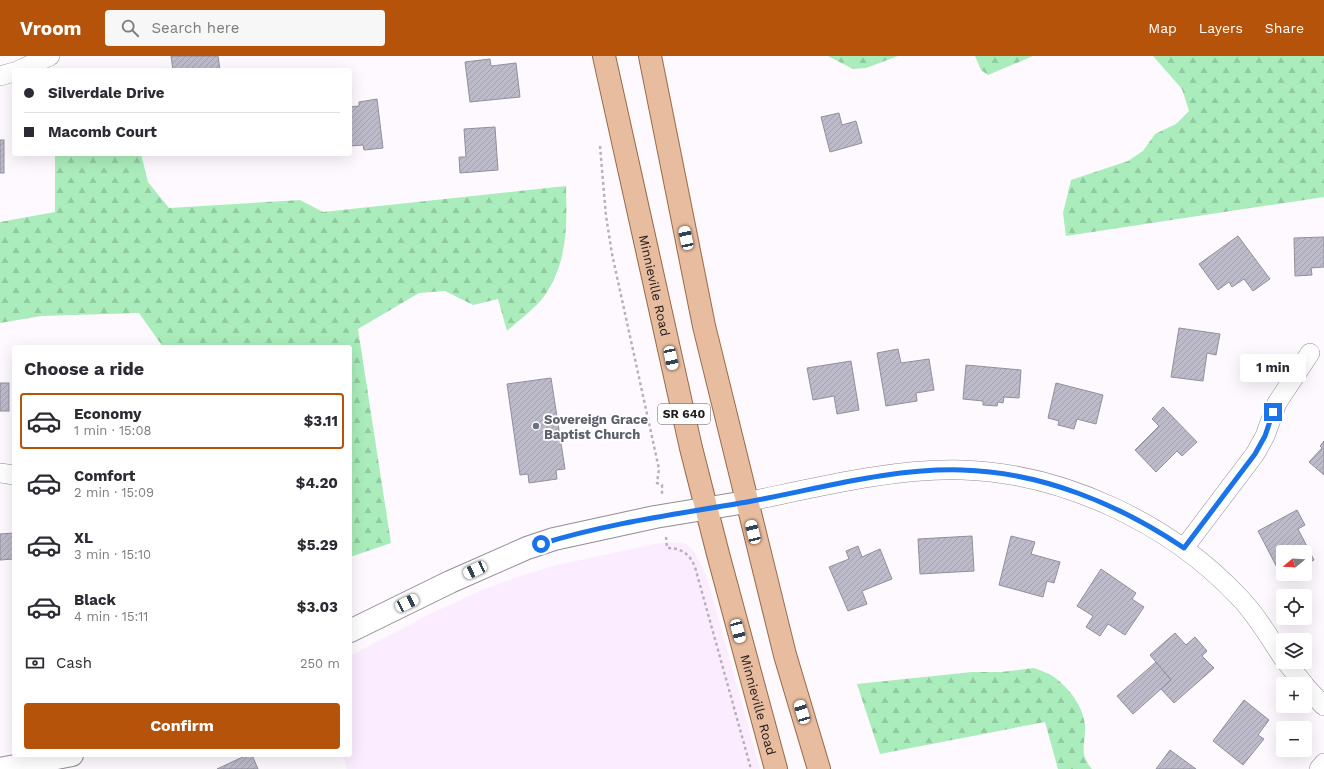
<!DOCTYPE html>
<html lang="en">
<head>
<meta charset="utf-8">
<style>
	:root { --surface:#fff; --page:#f7f7f7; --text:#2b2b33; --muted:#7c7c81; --line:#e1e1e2; --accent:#b45309 }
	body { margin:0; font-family:"Work Sans",sans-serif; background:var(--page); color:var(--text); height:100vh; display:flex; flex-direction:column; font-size:15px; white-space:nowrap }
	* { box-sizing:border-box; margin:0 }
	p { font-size:13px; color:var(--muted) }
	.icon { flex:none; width:22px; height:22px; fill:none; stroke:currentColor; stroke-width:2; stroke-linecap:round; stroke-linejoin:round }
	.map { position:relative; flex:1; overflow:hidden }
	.drawer { position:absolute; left:12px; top:289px; width:340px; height:412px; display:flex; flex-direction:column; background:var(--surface); border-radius:4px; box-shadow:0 4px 16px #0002 }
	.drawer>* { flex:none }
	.guide { position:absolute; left:12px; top:12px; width:340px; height:88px; border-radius:4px; box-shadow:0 4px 16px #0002; display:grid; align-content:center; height:88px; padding:0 12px; background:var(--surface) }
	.needle { width:26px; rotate:252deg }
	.tools { position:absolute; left:1276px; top:489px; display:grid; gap:8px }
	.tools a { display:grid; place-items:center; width:36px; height:36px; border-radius:4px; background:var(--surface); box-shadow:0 4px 16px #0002; font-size:20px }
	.end { position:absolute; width:18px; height:18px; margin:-9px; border:5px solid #1a73e8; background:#fff; box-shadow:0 0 0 2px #fff }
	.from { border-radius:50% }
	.bubble { position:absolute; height:28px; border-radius:4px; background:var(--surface); box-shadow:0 4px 16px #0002; font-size:13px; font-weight:700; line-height:28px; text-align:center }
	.car { position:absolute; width:12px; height:24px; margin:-12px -6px; border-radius:5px; box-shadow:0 0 3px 1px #0007; background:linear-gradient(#fff 24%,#345 0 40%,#fff 0 76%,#345 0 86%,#fff 0) }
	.guide b { display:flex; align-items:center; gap:14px; height:38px; font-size:15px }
	.guide b+b { border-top:1px solid var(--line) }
	.guide i { width:10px; height:10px; background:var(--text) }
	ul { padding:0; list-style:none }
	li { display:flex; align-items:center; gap:12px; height:56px; margin:0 8px 6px; padding:0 4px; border:2px solid transparent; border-radius:4px }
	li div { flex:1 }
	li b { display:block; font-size:15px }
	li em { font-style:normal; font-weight:700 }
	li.on { border-color:var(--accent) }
	li>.icon { width:36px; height:36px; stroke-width:1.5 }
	h2 { padding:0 12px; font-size:18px; line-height:48px }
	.pay { display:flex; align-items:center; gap:10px; height:44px; padding:0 12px; font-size:15px }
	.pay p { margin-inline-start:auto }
	.primary-button { display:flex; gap:8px; margin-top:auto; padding:8px 12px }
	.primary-button a { flex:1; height:46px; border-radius:4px; background:var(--accent); color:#fff; font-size:16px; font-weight:700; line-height:46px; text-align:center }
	header { display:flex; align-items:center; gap:24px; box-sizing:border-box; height:56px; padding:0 20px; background:var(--accent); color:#fff }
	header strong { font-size:19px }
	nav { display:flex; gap:22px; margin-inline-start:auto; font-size:14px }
	.search { width:280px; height:36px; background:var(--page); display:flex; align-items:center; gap:10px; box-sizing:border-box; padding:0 14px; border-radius:4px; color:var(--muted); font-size:15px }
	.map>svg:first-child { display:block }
	.built { fill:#fcecff }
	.forest { fill:url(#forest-firs) }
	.building { fill:url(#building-hatch); stroke:#918f9d }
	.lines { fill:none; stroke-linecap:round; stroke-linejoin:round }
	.street-casing { stroke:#948b96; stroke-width:20 }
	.secondary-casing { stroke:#948b96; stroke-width:24 }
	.primary-casing { stroke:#986748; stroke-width:24 }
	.path { stroke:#b6b2b7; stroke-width:2.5; stroke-dasharray:3 3; stroke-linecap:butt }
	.street { stroke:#fff; stroke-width:19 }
	.secondary { stroke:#fff; stroke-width:22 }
	.primary { stroke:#e8bc9e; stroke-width:22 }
	.route { stroke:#1a73e8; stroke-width:5 }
	.worship-dot { fill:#6b7280; stroke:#fff; stroke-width:1.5 }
	.labels { text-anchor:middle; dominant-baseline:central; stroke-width:3.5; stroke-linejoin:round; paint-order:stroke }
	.shield { fill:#fff; stroke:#625f62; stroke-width:1 }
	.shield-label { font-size:12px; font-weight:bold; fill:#1e1a1e }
	.street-label { font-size:13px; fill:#1e1a1e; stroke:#fff }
	.worship-label { font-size:13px; font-weight:bold; fill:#5b616d; stroke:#fff; text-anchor:start }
</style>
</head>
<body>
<header>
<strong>Vroom</strong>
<div class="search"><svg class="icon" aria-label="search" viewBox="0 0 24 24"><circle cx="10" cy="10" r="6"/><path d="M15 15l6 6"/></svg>Search here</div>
<nav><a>Map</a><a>Layers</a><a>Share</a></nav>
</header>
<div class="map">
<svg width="1324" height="713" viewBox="0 0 1324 713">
	<defs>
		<pattern id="forest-firs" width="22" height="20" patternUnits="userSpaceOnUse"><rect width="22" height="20" fill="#aaecbb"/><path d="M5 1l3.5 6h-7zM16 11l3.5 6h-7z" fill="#92caa0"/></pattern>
		<pattern id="building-hatch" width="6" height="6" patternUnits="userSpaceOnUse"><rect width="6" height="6" fill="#bdbbca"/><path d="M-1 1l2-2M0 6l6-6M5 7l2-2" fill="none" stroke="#a2a0ad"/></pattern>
	</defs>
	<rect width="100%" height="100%" fill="#fdf9fe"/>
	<!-- built -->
	<polygon class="built" points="677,486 686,488 695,497 706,518 760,713 347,713 343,699 350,699 350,600 432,557 482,534 520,520 557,509 660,487"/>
	<!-- forest -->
	<g class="forest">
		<polygon points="828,0 898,0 866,12 853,13"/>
		<polygon points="975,0 1033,0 988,19 981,14"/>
		<polygon points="1153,0 1324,0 1324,141 1066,180 1063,157 1071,124 1128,105 1143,95 1155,78 1176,68 1189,55 1182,33"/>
		<path d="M55,98H141L148,126L169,152L300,144L323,156L566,130C567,169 568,205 545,239C537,251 518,265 507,275L498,243L473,249L445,235L419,237L358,273L391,487L350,501V291H163L139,257L41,260L0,267V166L55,156Z"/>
		<path d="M1034,612C1041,615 1049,617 1054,621C1069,632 1083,650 1085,669C1086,688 1078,697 1092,713H1058L1045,666L880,698L857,628L972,616H1001Z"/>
	</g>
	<!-- building -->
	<g class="building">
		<polygon points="171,0 218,0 220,14 173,14"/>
		<polygon points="490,3 491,10 516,7 520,41 470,46 465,6"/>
		<polygon points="377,43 383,92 364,94 363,89 350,90 350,51 359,50 359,46"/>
		<polygon points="839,57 842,69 856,65 862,87 830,96 821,61"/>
		<polygon points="495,71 498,114 460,117 459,101 466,101 464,73"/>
		<rect x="0" y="84" width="4" height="33"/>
		<polygon points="1238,180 1270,223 1253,235 1244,223 1232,231 1229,226 1218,234 1199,208"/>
		<polygon points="1324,181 1324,211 1311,212 1312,219 1295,220 1294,182"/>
		<polygon points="1179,272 1220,278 1216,299 1207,297 1203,325 1171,321"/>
		<polygon points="898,293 901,307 929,303 934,334 916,337 917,345 886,350 877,297"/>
		<polygon points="851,305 859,354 837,358 834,340 813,344 807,312"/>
		<polygon points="966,309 1021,314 1019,342 1004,341 1003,347 998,346 997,350 983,349 983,345 963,343"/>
		<polygon points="551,322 565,413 556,414 557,423 529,427 528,418 520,419 507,328"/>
		<rect x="0" y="327" width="9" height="28"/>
		<polygon points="1056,327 1103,339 1096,368 1077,363 1074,373 1058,369 1059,365 1048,362"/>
		<polygon points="1163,351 1197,386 1182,400 1177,395 1156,416 1135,394 1159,370 1152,363"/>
		<polygon points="1324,385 1324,419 1309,406 1322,392 1320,390"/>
		<polygon points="1297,454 1305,469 1298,473 1314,504 1305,509 1305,496 1283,496 1283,518 1288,518 1282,521 1258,475"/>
		<polygon points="14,477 14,503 0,504 0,478"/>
		<polygon points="972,480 974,515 920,518 918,483"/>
		<polygon points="1011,480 1035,486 1031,498 1060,506 1054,527 1047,525 1043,541 999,529"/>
		<polygon points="858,490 862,501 880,493 892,523 862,535 867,548 848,555 829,511 849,503 846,495"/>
		<polygon points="1101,513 1136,537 1132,543 1144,551 1125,579 1108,568 1100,580 1086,571 1093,560 1077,550"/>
		<polygon points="1175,577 1186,589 1195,581 1207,595 1202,600 1214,612 1174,647 1161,633 1171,624 1150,599"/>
		<polygon points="1156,606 1171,624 1133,658 1117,640"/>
		<polygon points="1244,644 1269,664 1258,679 1264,683 1243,709 1213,685"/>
		<polygon points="1170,694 1196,713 1156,713"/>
		<polygon points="247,699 252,699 258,713 217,713"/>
	</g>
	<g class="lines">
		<!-- street casing -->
		<g class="street-casing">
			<g id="street">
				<polyline points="19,14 50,0"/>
				<polyline points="0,20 14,16"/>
				<polyline points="0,417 14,419"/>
				<path d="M746,446C814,432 893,412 962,414C1063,417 1169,467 1238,540C1256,558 1269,581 1283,602"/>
				<polyline points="1184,492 1255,398 1265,380 1277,347 1310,297"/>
				<polyline points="1286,606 1304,628"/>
				<polyline points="1305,630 1324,650"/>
				<polyline points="1319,713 1324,707"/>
			</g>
		</g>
		<!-- secondary casing -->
		<g class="secondary-casing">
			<g id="secondary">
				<polyline points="350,575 450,526 527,492 554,483 655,461 746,446"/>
				<polyline points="0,713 72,699"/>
			</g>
		</g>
		<!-- primary casing -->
		<g class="primary-casing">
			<g id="primary">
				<path id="s1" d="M604,0L691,392L718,498L776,713"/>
				<polyline points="650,0 704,270 785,599 819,713"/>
			</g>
		</g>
		<!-- path -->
		<g class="path">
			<polyline points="600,90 606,160 612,198 659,413 657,427 662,429 662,438"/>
			<path d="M666,481L667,492C681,492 690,498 695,511L751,713"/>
		</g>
		<!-- street -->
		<use href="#street" class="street"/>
		<!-- secondary -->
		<use href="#secondary" class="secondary"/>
		<!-- primary -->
		<use href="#primary" class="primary"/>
	</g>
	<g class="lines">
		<!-- route -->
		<path class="route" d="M541,488C608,467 678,458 747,446C818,433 890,412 962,414C1041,416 1119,448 1184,492L1255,398L1265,380L1273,356"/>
	</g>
	<!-- markers -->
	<circle class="worship-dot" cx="536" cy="370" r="4"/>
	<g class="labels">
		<!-- shield labels -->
		<rect class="shield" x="658" y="348" width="52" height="20" rx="3"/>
		<g class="shield-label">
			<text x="684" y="358">SR 640</text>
		</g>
		<!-- street labels -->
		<g class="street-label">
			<text stroke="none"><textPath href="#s1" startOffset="235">Minnieville Road</textPath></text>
			<text stroke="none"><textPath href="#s1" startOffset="667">Minnieville Road</textPath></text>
		</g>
		<!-- worship labels -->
		<g class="worship-label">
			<text x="544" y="363">Sovereign Grace<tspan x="544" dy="15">Baptist Church</tspan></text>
		</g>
	</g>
</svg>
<div class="tools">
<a><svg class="needle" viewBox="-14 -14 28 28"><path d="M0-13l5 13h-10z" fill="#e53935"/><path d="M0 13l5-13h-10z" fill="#7c7c81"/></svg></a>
<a><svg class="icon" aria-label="locate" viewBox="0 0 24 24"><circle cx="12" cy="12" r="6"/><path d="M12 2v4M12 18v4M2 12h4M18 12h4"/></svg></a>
<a><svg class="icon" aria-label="layers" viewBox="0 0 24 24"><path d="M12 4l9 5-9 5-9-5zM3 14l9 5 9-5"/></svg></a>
<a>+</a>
<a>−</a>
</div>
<i class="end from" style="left:541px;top:488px"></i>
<i class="end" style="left:1273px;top:356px"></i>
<div class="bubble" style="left:1240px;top:298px;width:66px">1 min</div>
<i class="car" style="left:686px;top:182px;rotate:348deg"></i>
<i class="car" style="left:671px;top:302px;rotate:168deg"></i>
<i class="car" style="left:753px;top:476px;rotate:346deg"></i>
<i class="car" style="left:475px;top:514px;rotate:245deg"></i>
<i class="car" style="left:407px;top:547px;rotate:64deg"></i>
<i class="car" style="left:738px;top:575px;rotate:165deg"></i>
<i class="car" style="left:802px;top:656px;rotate:343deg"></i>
<div class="guide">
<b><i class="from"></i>Silverdale Drive</b>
<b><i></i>Macomb Court</b>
</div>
<section class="drawer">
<h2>Choose a ride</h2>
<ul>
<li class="on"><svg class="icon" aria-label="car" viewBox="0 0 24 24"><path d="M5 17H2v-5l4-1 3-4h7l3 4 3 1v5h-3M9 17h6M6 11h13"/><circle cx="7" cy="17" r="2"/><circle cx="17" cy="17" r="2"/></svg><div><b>Economy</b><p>1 min · 15:08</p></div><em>$3.11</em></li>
<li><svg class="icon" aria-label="car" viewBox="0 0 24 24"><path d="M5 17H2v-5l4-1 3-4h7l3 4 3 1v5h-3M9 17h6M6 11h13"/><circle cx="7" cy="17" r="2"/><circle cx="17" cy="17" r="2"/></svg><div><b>Comfort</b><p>2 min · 15:09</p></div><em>$4.20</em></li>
<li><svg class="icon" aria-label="car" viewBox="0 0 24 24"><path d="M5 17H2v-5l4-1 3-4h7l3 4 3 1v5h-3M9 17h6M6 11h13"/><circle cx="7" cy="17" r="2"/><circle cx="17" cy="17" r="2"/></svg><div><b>XL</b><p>3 min · 15:10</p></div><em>$5.29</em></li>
<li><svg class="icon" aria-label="car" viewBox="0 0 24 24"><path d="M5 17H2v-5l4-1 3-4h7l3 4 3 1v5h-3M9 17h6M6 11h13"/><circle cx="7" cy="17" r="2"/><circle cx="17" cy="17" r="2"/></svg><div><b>Black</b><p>4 min · 15:11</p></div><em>$3.03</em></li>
</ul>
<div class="pay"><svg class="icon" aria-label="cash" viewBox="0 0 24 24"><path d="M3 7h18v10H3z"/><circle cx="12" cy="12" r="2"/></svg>Cash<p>250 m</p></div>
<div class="primary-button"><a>Confirm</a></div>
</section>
</div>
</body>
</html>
